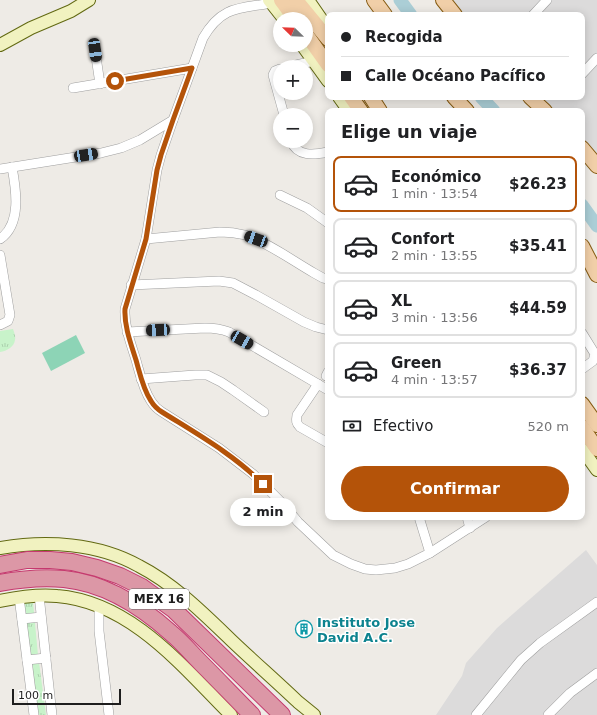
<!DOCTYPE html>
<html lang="es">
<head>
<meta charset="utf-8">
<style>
	:root { --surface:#fff; --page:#f2f2f2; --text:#202124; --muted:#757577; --line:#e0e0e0; --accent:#b45309 }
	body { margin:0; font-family:"DejaVu Sans",sans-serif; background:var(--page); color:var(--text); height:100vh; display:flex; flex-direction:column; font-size:15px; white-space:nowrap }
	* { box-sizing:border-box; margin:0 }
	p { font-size:13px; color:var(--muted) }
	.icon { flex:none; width:22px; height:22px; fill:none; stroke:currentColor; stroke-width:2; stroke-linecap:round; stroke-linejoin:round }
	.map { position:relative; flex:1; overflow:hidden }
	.panel { position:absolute; left:325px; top:108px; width:260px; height:412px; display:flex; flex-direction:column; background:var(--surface); border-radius:8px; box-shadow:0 2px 10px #0003 }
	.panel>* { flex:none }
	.guide { position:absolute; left:325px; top:12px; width:260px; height:88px; border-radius:8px; box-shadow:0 2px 10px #0003; display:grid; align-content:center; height:88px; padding:0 16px; background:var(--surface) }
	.needle { width:26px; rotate:293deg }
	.fabs { position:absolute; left:273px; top:12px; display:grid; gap:8px }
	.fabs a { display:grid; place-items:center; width:40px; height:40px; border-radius:50%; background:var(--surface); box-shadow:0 2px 10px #0003; font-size:20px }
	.scale { position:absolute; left:12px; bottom:10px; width:109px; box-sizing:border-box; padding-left:4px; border:2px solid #1e1e1e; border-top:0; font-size:11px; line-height:14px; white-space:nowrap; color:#1e1e1e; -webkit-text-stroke:3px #fff; paint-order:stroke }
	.end { position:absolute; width:18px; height:18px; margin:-9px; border:5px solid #b45309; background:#fff; box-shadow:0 0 0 2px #fff }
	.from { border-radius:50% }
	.bubble { position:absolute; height:28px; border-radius:14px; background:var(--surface); box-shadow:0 2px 10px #0003; font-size:13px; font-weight:800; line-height:28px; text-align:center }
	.car { position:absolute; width:12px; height:24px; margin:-12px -6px; border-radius:5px; box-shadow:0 0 3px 1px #0007; background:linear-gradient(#222 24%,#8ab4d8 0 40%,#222 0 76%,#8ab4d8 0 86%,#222 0) }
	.guide b { display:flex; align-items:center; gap:14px; height:38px; font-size:15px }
	.guide b+b { border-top:1px solid var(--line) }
	.guide i { width:10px; height:10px; background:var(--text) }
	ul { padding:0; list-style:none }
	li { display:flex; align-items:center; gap:12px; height:56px; margin:0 8px 6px; padding:0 8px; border:2px solid var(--line); border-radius:8px }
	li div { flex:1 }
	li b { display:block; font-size:15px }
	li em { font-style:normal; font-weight:800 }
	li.on { border-color:var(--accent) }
	li>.icon { width:36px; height:36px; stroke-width:1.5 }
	h2 { padding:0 16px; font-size:18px; line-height:48px }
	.pay { display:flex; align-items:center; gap:10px; height:44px; padding:0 16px; font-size:15px }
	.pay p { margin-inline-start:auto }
	.primary-button { display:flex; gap:8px; margin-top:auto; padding:8px 16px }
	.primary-button a { flex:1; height:46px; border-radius:24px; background:var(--accent); color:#fff; font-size:16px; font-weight:800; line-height:46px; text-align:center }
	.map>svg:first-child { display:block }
	.residential { fill:#dcdbdb }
	.park { fill:url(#park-tufts) }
	.pitch { fill:#8dd4b6 }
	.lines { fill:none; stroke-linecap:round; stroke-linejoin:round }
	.river { stroke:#abced6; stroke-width:13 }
	.street-casing { stroke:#9f9f9f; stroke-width:10 }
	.secondary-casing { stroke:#626912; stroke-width:14 }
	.primary-casing { stroke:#875c12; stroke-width:16 }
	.highway-casing { stroke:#c5396e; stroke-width:18 }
	.street { stroke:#fff; stroke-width:9 }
	.secondary { stroke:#f1f2c0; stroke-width:12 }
	.primary { stroke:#f1cfa8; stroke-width:14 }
	.highway { stroke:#dc97a6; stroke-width:16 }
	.route { stroke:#b45309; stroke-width:5 }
	.labels { text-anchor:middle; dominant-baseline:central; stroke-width:3; stroke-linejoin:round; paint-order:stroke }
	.shield { fill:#fff; stroke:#626262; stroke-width:1 }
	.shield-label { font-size:12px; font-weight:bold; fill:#1e1e1e }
	.culture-label { font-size:13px; font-weight:bold; fill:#0d838f; stroke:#fff; text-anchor:start }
</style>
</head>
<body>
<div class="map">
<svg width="597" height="715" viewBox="0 0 597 715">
	<defs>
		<pattern id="park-tufts" width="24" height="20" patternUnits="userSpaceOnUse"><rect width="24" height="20" fill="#c8f3ca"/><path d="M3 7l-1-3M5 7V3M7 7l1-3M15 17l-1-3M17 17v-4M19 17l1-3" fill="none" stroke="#abd0ad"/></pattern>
	</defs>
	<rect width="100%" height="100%" fill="#eeebe6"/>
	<!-- residential -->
	<g class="residential">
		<polygon points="443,0 597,0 597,166 582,148 582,111 545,111 530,97 582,97 582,15 455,15"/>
		<polygon points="586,550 597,565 597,715 436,715 462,676 466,663 497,628"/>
	</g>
	<!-- park -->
	<g class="park">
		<path d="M13,329C14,332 16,337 15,340C14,347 7,351 0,352V331Z"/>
		<polygon points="31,601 33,602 38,655 29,655 24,603"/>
		<polygon points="39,662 46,715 37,715 31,664"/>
	</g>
	<!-- pitch -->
	<polygon class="pitch" points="76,335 85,353 51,371 42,353"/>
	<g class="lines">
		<!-- river -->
		<g class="river">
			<polyline points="400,0 411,15"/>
			<polyline points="481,97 494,111"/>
			<polyline points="582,205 597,226"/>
		</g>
		<!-- street casing -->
		<g class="street-casing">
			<g id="street">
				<path d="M277,2C243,9 223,3 203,38L173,120L161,155L157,170L146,239L125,309C124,326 131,344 136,360C140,374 143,389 151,401C154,406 157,409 162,412L219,448L253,474L283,504L298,522L333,555L351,564L365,569L376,570L395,568L408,564L430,553L486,517"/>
				<polyline points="533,15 547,0"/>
				<polyline points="95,50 100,84"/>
				<polyline points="287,67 314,61"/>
				<polyline points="280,69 275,71 273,75 284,115"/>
				<polyline points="582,74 597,58"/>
				<polyline points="73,88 192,68"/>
				<path d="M291,141C297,157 314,155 328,152"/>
				<polyline points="0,169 101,153 121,148 140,140 173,120"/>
				<polyline points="280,195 307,208 328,223"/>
				<path d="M0,239C22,224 16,189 12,167"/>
				<path d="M146,239L220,232C228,232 237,233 245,235C267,242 293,261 314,273L323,278L328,279"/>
				<polyline points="0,255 10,315 8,321 0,325"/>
				<polyline points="131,285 219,281 233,283 256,295 304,322 316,327 328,330"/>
				<path d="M127,332L205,328C214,328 221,329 229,332L328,390"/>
				<polyline points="582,333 595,354 593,361 582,369"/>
				<polyline points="326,376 328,372"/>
				<polyline points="141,379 195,375 207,375 221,382 233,390 264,412"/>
				<path d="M318,384L297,415C296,421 296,423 300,427L328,443"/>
				<polyline points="419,517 430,553"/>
				<polyline points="467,517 470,528"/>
				<polyline points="39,595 52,715"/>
				<polyline points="19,597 34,715"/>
				<polyline points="99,606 99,631 109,715"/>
				<polyline points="22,619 41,617"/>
				<polyline points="27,660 46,658"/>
				<polyline points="476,715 521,660 540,643 597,602"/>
				<polyline points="548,715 570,693 597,673"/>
			</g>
		</g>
		<!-- secondary casing -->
		<g class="secondary-casing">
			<g id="secondary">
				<polyline points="269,0 284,19"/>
				<polyline points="308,0 328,29"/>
				<polyline points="0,45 31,28 71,11 89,0"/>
				<polyline points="302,45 328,81"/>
				<polyline points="339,97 349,111"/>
				<polyline points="582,449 597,470"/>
				<path d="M0,548C46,540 98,543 139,566C174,584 203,613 231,640C253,661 276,681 298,702L314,715"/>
				<path d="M0,601C19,597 38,594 57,596C131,602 182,666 231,715"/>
			</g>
		</g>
		<!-- primary casing -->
		<g class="primary-casing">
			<g id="primary">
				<polyline points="281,0 295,19"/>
				<polyline points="296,0 328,39"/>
				<polyline points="374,0 385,15"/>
				<polyline points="443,0 455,15"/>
				<polyline points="306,34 328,65"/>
				<polyline points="351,97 361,111"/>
				<polyline points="371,97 380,111"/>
				<polyline points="454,97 467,111"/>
				<polyline points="530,97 545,111"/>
				<polyline points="582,148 597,166"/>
				<polyline points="582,246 597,275"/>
				<polyline points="582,404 597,425"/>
				<polyline points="582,427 597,449"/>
			</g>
		</g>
		<!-- highway casing -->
		<g class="highway-casing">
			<g id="highway">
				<polyline points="0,565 27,560 50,560 72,562 97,568 120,576 142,587 174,610 282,715"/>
				<path d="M0,583C21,579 42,577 64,579C104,583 141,606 171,633C182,642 191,653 201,663C218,680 235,698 252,715"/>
			</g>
		</g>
		<!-- street -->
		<use href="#street" class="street"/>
		<!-- secondary -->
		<use href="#secondary" class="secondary"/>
		<!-- primary -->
		<use href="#primary" class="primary"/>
		<!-- highway -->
		<use href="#highway" class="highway"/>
	</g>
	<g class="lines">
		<!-- route -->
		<path class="route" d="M115,81L192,68L173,120L161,155L157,170L146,239L125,309C124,326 131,344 136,360C140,374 143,389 151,401C154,406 157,409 162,412C197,434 233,454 263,484"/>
	</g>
	<!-- icons -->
	<defs>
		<g id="building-ring" transform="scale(0.9)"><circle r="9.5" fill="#fff" stroke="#0f9aa8" stroke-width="1.5"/><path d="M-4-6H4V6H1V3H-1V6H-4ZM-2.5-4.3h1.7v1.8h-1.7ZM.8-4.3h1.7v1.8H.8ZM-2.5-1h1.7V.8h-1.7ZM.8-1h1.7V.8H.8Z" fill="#0f9aa8"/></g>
	</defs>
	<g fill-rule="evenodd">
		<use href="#building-ring" x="304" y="629"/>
	</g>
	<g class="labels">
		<!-- shield labels -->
		<rect class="shield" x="129" y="589" width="60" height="20" rx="3"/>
		<g class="shield-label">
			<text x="159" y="599">MEX 16</text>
		</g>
		<!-- culture labels -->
		<g class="culture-label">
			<text x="317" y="622">Instituto Jose<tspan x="317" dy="15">David A.C.</tspan></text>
		</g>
	</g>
</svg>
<div class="fabs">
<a><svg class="needle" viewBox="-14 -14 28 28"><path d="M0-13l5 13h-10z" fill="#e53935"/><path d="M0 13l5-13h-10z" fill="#757577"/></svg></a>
<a>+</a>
<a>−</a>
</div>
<div class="scale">100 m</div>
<i class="end from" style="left:115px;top:81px"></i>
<i class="end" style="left:263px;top:484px"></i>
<div class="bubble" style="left:230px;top:498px;width:66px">2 min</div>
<i class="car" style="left:95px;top:50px;rotate:172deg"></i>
<i class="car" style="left:86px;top:155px;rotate:81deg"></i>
<i class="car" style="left:256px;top:239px;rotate:290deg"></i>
<i class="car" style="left:158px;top:330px;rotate:267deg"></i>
<i class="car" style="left:242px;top:340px;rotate:120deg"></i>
<div class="guide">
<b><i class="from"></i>Recogida</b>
<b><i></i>Calle Océano Pacífico</b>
</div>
<section class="panel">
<h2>Elige un viaje</h2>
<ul>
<li class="on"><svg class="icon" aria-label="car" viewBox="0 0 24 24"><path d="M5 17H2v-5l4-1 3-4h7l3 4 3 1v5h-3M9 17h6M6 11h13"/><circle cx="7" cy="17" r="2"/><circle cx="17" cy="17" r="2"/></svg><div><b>Económico</b><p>1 min · 13:54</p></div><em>$26.23</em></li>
<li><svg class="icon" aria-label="car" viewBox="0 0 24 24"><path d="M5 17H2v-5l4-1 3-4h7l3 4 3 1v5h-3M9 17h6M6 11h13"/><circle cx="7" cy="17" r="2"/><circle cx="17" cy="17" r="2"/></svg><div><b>Confort</b><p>2 min · 13:55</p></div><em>$35.41</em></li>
<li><svg class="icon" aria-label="car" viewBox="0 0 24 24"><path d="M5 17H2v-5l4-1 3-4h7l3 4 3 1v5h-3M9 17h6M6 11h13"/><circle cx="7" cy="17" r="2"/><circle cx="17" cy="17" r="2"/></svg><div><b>XL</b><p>3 min · 13:56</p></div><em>$44.59</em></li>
<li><svg class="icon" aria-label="car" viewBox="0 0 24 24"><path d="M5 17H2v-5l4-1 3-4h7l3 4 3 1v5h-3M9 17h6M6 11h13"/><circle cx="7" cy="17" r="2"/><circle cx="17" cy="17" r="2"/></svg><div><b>Green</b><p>4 min · 13:57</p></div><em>$36.37</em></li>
</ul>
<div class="pay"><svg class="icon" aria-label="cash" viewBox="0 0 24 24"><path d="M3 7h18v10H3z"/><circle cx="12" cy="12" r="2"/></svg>Efectivo<p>520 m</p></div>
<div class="primary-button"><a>Confirmar</a></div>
</section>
</div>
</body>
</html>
